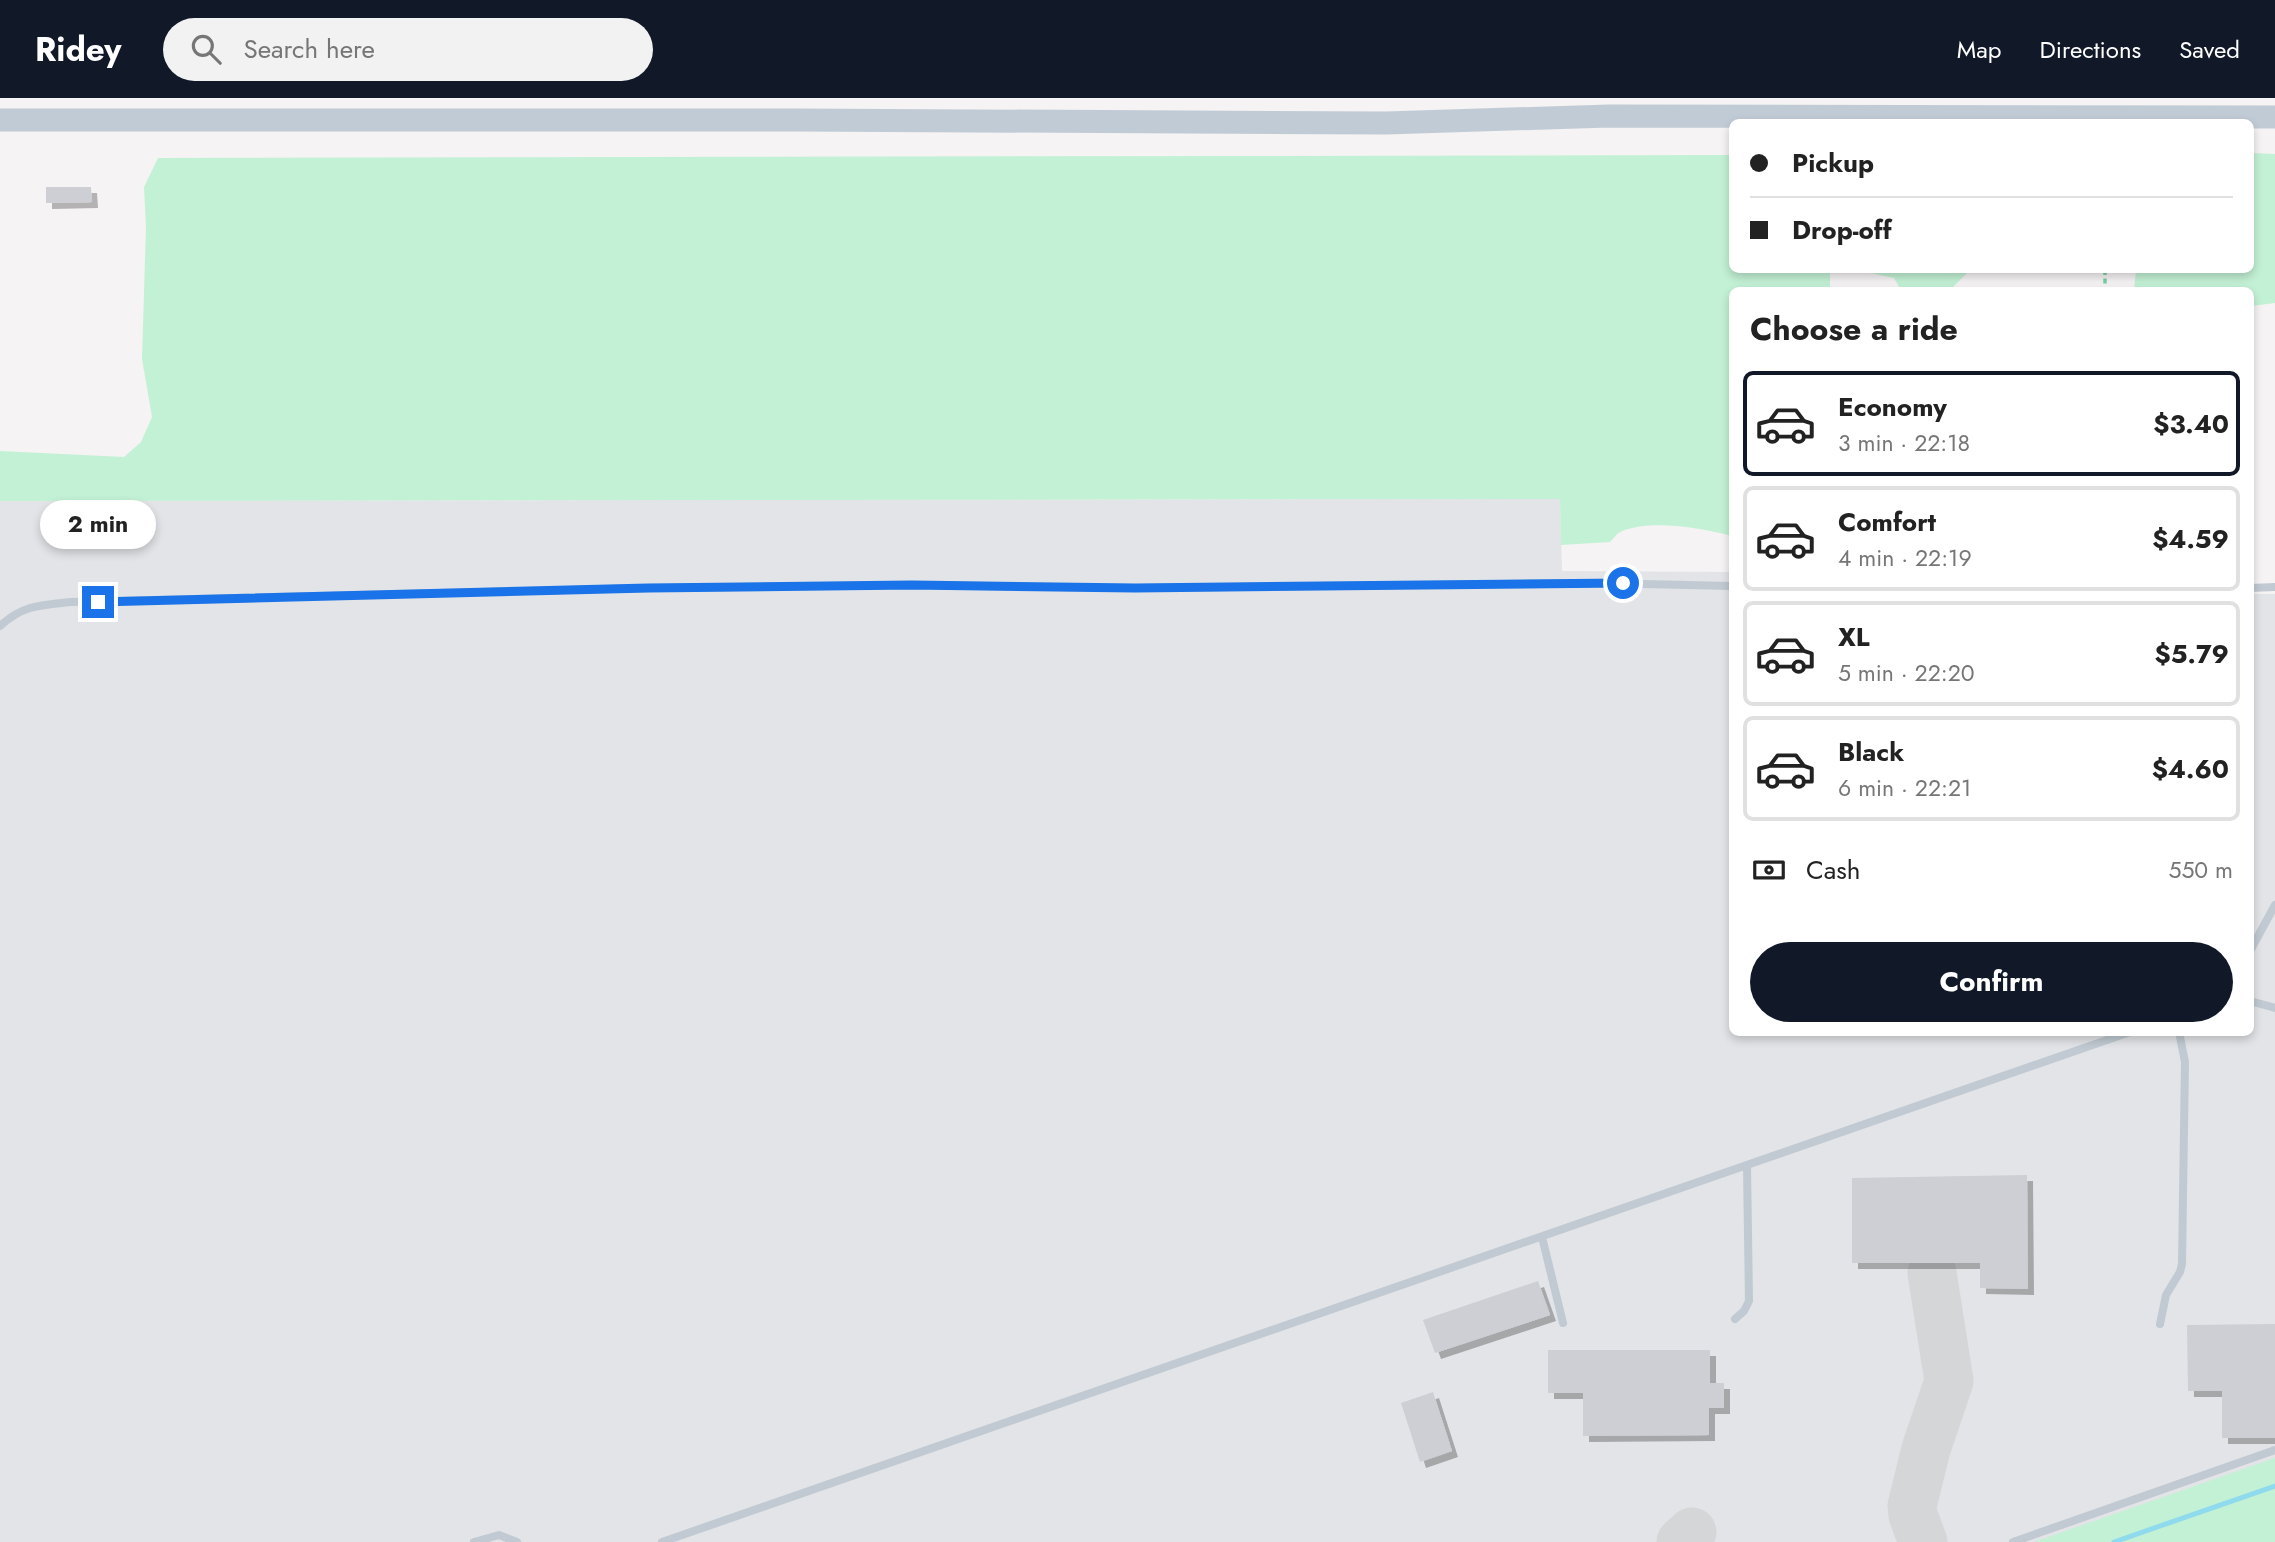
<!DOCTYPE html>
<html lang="en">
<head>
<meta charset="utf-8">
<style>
	:root { --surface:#fff; --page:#f2f2f2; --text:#222; --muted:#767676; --line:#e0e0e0; --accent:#111827 }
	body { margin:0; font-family:Jost,sans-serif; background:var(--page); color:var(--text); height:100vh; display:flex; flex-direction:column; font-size:26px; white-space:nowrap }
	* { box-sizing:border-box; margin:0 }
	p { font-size:23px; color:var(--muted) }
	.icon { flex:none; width:38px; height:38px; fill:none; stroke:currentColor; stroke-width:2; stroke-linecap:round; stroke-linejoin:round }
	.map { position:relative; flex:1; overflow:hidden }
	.side { position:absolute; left:1729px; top:189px; width:525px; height:749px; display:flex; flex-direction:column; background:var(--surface); border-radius:10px; box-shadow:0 4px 10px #0003 }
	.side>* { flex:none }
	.guide { position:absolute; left:1729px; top:21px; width:525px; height:154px; border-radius:10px; box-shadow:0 4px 10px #0003; display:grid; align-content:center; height:154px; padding:0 21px; background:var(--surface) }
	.end { position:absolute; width:32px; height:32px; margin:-16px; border:9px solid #1a73e8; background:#fff; box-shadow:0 0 0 4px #fff }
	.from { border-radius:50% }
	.bubble { position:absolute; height:49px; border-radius:24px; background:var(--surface); box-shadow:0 4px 10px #0003; font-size:23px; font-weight:700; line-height:49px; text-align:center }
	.guide b { display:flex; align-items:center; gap:24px; height:66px; font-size:26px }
	.guide b+b { border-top:2px solid var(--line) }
	.guide i { width:18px; height:18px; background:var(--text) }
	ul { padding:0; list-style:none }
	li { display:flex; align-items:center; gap:21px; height:105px; margin:0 14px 10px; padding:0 7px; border:4px solid var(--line); border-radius:10px }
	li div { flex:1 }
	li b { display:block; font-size:26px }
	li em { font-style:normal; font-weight:700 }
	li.current { border-color:var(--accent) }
	li>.icon { width:63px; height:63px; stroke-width:1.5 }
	h2 { padding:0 21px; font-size:32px; line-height:84px }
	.pay { display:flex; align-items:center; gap:18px; height:77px; padding:0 21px; font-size:26px }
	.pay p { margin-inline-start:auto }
	.primary-button { display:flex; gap:14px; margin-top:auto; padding:14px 21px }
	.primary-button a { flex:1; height:80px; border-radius:42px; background:var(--accent); color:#fff; font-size:28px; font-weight:700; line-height:80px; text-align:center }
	header { display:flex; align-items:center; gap:42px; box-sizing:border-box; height:98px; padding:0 35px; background:var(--accent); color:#fff }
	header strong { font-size:33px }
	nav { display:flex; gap:38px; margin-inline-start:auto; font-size:24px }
	.search { width:490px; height:63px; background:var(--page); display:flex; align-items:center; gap:18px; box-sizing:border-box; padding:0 24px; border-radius:38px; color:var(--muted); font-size:26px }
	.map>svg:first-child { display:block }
	.airport { fill:#e2e4e7 }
	.green { fill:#c3f1d5 }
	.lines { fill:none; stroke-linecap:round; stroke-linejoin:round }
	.stream { stroke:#90daee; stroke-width:5 }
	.taxiway { stroke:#d5d6d8; stroke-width:49 }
	.building { fill:#cdcfd5; filter:url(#shadow) }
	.path { stroke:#7ad0a6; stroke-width:3.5; stroke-dasharray:5 3.5; stroke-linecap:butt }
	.lane { stroke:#c1cad2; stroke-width:8 }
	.secondary { stroke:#c1cbd6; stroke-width:23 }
	.route { stroke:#1a73e8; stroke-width:9 }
</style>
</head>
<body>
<header>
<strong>Ridey</strong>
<div class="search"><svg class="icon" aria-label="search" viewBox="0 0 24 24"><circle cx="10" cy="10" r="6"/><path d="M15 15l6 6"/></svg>Search here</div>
<nav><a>Map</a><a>Directions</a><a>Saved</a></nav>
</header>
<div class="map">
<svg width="2275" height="1444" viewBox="0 0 2275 1444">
	<defs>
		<filter id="shadow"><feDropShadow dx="6" dy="6" stdDeviation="0" flood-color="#0004"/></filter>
	</defs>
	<rect width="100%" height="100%" fill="#f5f3f3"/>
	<!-- airport -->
	<polygon class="airport" points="1560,401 1562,473 1732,474 1732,934 2250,934 2251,496 2275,496 2275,1444 0,1444 0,403"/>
	<!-- green -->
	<g class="green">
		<polygon points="2251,55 2275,56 2275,205 2251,208 2250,192 2134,192 2136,172 2250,172"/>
		<path d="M1732,57V172H1830V192H1732V438C1702,430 1652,421 1622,433C1617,435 1614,440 1610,444L1561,447L1560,401L0,403V353L124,359L141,344L152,319L142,261L146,129L144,89L158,60Z"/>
		<polygon points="1857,172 1970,172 1954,188 1953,192 1901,192 1894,180"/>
		<polygon points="2275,1360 2275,1444 2034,1444"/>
	</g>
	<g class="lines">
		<!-- stream -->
		<polyline class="stream" points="2114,1444 2275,1388"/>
		<!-- taxiway -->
		<g class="taxiway">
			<polyline points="1681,1444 1692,1434"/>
			<polyline points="1923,1444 1913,1417 1912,1408 1926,1351 1949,1283 1932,1175"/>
		</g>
	</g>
	<!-- building -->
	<g class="building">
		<polygon points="46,89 91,89 92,104 46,105"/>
		<polygon points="2027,1077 2028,1191 1980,1190 1980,1165 1852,1165 1852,1080"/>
		<polygon points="1538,1183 1550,1217 1435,1255 1423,1222"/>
		<polygon points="2275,1226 2275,1340 2222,1340 2222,1293 2188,1293 2187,1227"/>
		<polygon points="1548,1252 1710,1252 1710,1285 1724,1285 1724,1310 1709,1310 1709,1337 1583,1338 1583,1295 1548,1295"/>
		<polygon points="1433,1294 1452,1353 1420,1364 1401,1305"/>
	</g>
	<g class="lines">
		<!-- path -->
		<polyline class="path" points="2105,172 2105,192"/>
		<!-- lane -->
		<g class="lane">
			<polyline points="2250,490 2275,489"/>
			<path d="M0,528C23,507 41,507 71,504L648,490L912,487L1135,490L1596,485L1732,488"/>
			<polyline points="2250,853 2275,807"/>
			<polyline points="2250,903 2275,910"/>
			<polyline points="1542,1139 1563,1225"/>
			<polyline points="1735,1221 1744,1213 1749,1203 1747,1068"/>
			<polyline points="2160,1226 2166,1197 2180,1174 2182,1166 2185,964 2179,934"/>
			<polyline points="474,1444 499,1437 517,1444"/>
			<polyline points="662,1444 2130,934"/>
			<polyline points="2013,1444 2275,1352"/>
		</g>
		<!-- secondary -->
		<polyline class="secondary" points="0,22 797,22 1386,25 1609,18 2275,19"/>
	</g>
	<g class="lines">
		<!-- route -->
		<polyline class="route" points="98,504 648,490 912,487 1135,490 1623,485"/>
	</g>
</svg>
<i class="end from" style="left:1623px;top:485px"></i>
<i class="end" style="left:98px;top:504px"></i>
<div class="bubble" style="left:40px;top:402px;width:116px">2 min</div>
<div class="guide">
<b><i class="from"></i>Pickup</b>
<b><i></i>Drop-off</b>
</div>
<section class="side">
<h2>Choose a ride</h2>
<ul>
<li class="current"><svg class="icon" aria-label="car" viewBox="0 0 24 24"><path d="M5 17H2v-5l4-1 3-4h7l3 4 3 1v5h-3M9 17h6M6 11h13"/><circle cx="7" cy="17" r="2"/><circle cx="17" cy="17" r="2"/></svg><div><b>Economy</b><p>3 min · 22:18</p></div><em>$3.40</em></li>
<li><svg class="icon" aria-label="car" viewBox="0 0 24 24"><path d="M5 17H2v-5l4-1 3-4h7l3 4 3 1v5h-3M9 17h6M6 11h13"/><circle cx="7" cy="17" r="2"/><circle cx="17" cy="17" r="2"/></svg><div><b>Comfort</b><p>4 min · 22:19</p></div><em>$4.59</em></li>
<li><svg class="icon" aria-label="car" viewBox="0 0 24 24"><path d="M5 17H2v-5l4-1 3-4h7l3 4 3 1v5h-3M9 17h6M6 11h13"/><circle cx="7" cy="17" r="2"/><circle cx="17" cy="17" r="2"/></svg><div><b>XL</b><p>5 min · 22:20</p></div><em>$5.79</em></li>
<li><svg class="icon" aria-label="car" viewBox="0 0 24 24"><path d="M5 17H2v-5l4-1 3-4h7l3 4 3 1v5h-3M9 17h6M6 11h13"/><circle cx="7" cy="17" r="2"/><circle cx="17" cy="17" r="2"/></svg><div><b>Black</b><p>6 min · 22:21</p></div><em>$4.60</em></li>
</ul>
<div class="pay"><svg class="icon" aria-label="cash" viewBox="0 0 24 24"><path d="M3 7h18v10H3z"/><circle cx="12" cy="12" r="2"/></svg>Cash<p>550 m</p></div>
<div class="primary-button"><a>Confirm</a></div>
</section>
</div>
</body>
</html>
